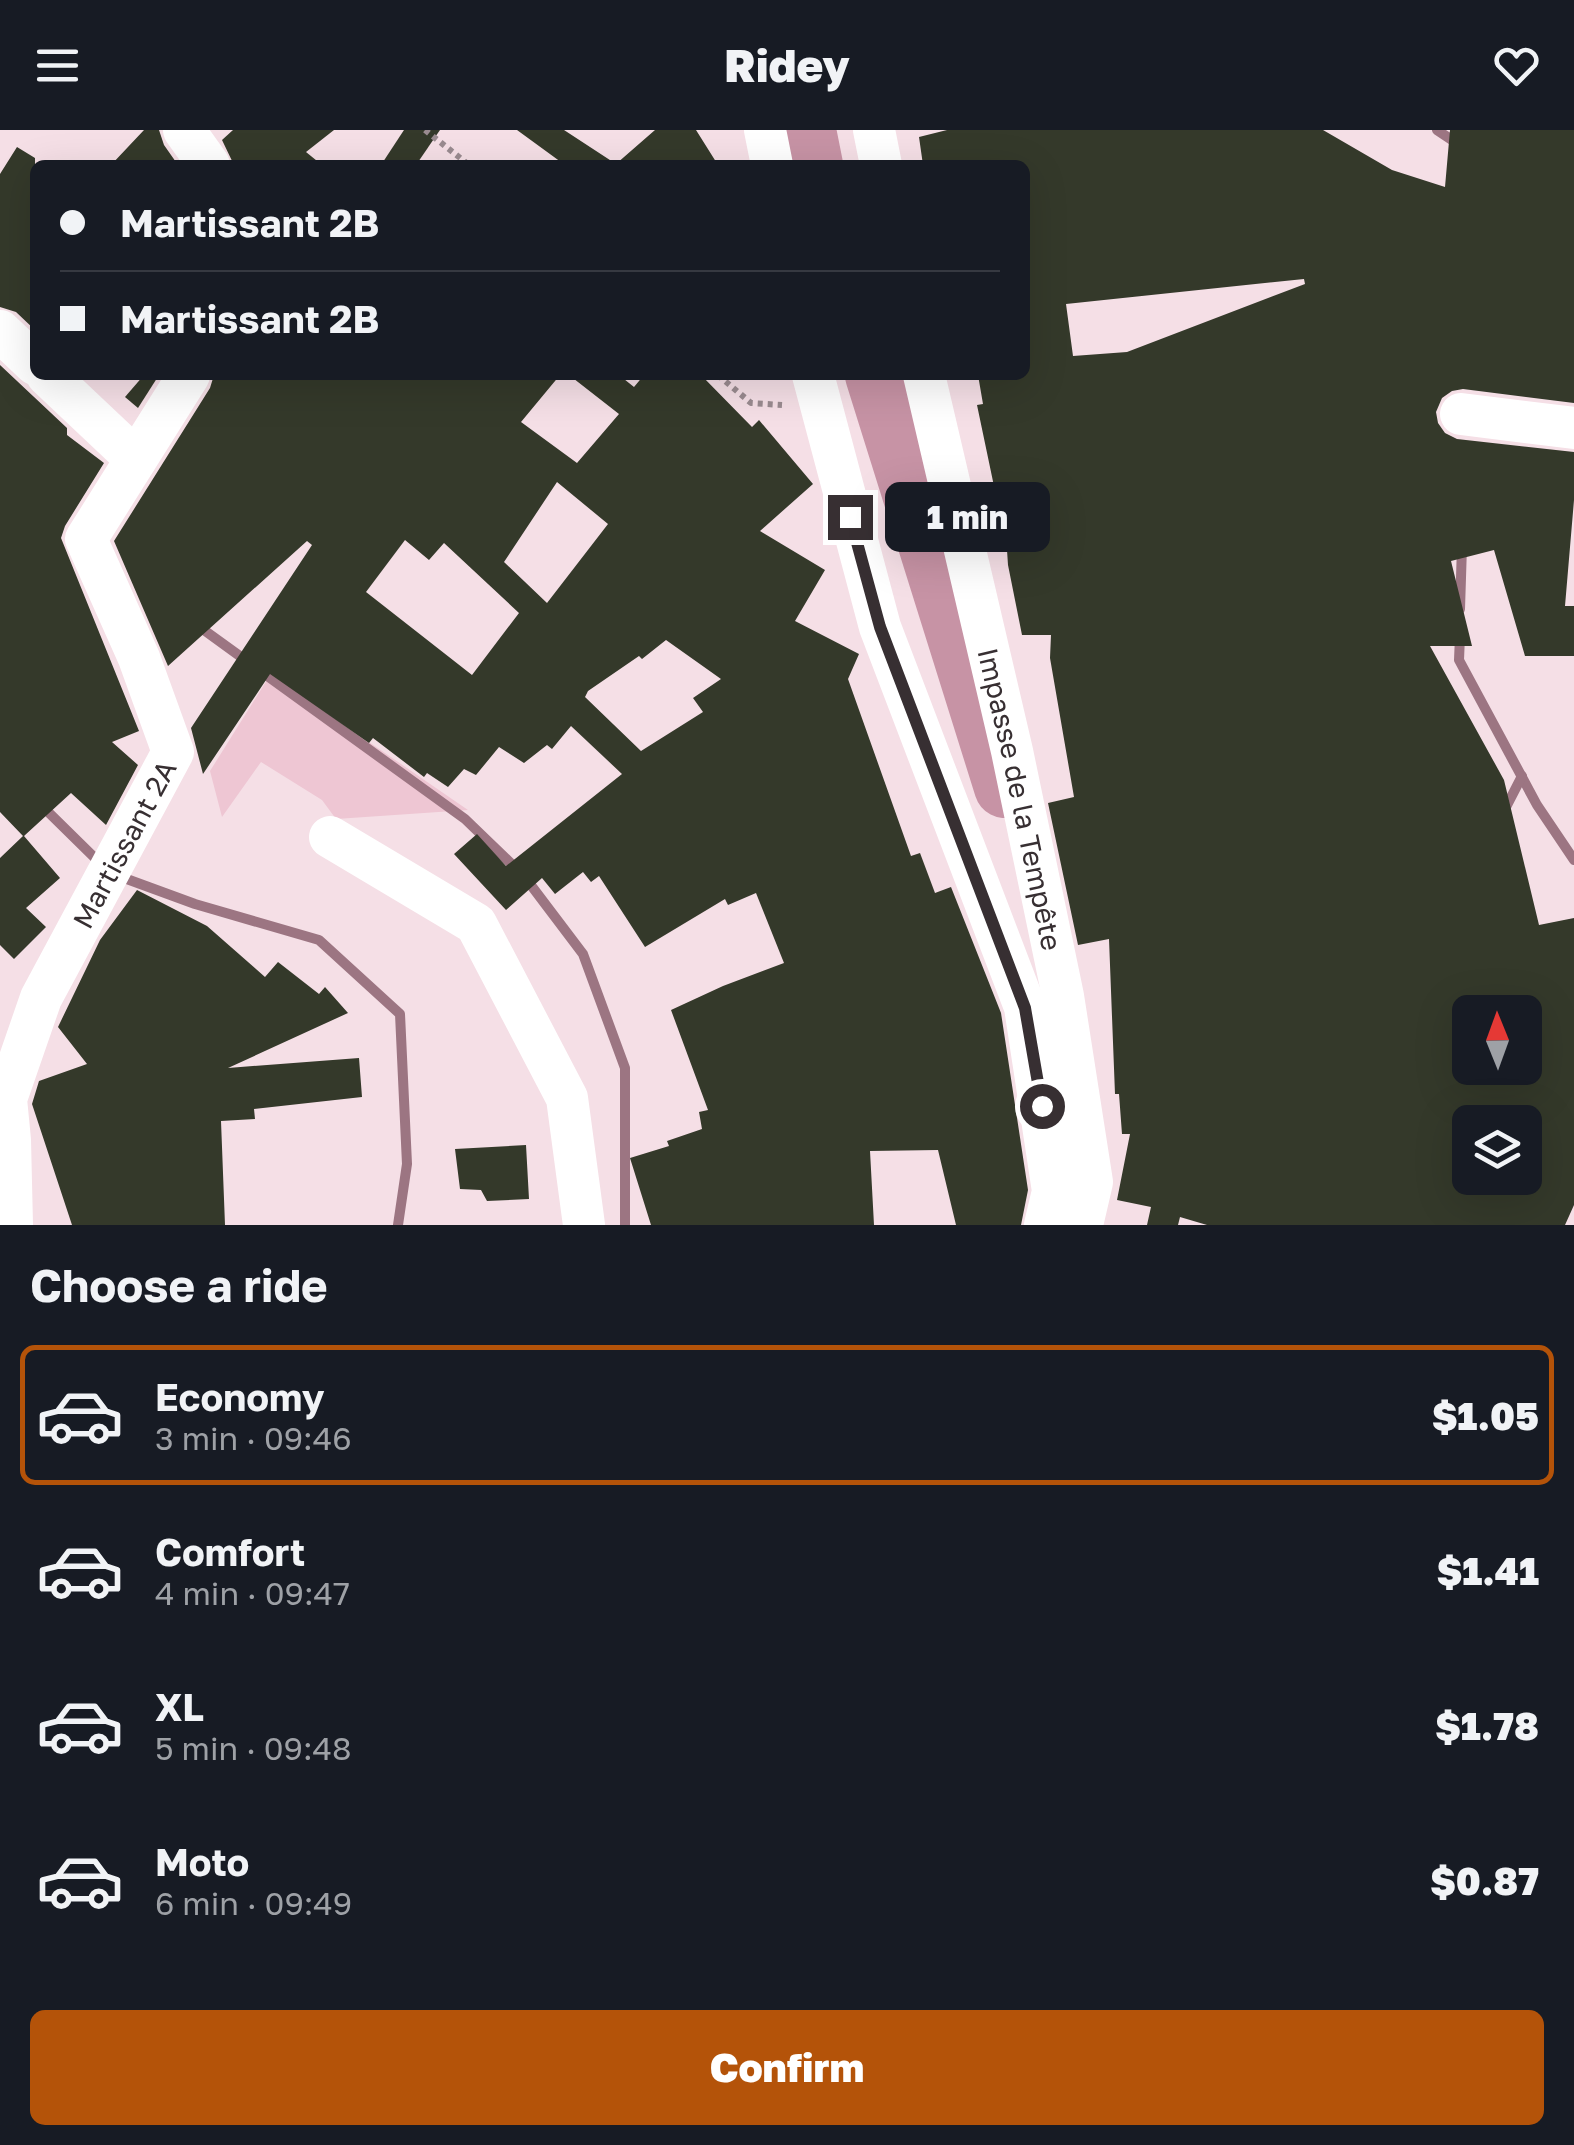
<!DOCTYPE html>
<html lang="en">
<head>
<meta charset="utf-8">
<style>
	:root { --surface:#171b24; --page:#242831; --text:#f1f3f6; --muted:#9ea1a6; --line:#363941; --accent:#b45309 }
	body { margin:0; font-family:"Golos Text",sans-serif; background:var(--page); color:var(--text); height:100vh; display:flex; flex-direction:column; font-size:38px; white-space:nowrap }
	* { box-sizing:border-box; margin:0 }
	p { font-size:32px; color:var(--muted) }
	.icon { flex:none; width:55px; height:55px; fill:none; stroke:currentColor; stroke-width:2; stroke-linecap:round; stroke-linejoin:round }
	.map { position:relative; height:1095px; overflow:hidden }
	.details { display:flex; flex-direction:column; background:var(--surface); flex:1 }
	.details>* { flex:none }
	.hud { position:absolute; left:30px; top:30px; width:1000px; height:220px; border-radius:15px; box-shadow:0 10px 40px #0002; display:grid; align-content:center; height:220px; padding:0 30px; background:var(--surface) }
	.needle { width:65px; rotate:359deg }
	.controls { position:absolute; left:1452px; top:865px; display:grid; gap:20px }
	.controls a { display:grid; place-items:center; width:90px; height:90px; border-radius:15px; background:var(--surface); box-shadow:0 10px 40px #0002; font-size:50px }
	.end { position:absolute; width:45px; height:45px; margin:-22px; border:12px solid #372f32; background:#fff; box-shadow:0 0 0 5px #fff }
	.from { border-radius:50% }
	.bubble { position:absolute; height:70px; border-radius:15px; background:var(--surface); box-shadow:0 10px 40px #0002; font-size:32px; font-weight:800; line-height:70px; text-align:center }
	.hud b { display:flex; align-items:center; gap:35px; height:95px; font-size:38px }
	.hud b+b { border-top:2px solid var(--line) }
	.hud i { width:25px; height:25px; background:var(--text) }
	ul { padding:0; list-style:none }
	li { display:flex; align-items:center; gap:30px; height:140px; margin:0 20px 15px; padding:0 10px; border:5px solid transparent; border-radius:15px }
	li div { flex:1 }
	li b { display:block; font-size:38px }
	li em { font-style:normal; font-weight:800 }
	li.on { border-color:var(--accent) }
	li>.icon { width:90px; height:90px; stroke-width:1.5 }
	h2 { padding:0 30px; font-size:45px; line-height:120px }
	.button { display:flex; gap:20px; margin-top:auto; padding:20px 30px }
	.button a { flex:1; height:115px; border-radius:15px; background:var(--accent); color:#fff; font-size:40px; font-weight:800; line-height:115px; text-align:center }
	header { display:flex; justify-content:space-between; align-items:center; height:130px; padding:0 30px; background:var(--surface); font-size:45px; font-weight:800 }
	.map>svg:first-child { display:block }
	.green { fill:#eec6d3 }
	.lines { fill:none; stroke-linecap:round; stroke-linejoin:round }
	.stream { stroke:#9c7582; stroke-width:10 }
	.river { stroke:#c793a5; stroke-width:62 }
	.building { fill:#34392a; fill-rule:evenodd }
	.path { stroke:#9a8b90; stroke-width:6; stroke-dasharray:5 5; stroke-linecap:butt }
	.minor { stroke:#fff; stroke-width:42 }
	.route { stroke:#372f32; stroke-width:12 }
	.labels { text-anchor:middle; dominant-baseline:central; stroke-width:10; stroke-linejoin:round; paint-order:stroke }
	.street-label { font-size:28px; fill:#372f32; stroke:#fff }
</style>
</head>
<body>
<header><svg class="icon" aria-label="menu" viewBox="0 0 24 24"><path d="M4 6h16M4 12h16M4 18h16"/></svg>Ridey<svg class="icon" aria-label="heart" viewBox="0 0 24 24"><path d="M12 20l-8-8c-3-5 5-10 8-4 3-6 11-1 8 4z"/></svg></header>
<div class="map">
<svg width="1574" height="1095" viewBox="0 0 1574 1095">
	<rect width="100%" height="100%" fill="#f5dfe6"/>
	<!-- green -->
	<polygon class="green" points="267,542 468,680 336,689 322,670 261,632 222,687 210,641 267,550"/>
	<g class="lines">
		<!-- stream -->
		<g class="stream">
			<polyline points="1437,0 1458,14"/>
			<polyline points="1460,479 1462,416"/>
			<polyline points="197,495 465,689 524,746 583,824 625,938 625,1095"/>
			<polyline points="1460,506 1459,530 1537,675 1574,730"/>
			<polyline points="40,674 100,733"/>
			<polyline points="1504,681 1522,646"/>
			<polyline points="124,748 195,774 319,810 400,884 407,1034 398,1095"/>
		</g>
		<!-- river -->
		<g class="river">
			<polyline points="805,0 812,35"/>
			<polyline points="876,245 1005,657"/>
		</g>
	</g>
	<!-- building -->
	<g class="building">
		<polygon points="144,0 159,0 164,15 178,35 111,35"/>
		<polygon points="233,0 334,0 306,22 322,35 234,35 222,10"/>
		<polygon points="404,0 440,0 416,35 381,35"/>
		<polygon points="517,0 564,0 616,34 655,0 696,0 718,35 565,35"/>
		<path d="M947,0H1323L1392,40L1445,57L1450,0H1574V273L1463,259L1452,261L1442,268L1436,282L1438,293L1445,303L1457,309L1574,322V370L1565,476H1574V526H1525L1494,420L1451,431L1472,516H1430L1504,650L1539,795L1574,788V1075L1565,1095H1207L1180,1087L1178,1095H1147L1151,1077L1117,1070L1130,1004H1122L1119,964H1115L1109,809L1078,815L1048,673L1074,667L1050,528L1051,505H1022L1008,435L1003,360L995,361L977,275L983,274L978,245H1025V35H923L919,7ZM1304,149L1305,154L1127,222L1073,226L1066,174ZM1470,882H1525V938H1470ZM1470,992H1525V1048H1470Z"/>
		<polygon points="17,17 35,28 35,200 16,182 0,177 0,44"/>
		<polygon points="0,235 67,298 67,305 104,333 65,396 61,408 139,601 112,612 138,635 106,695 71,663 24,706 60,748 26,778 46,797 14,829 0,815 0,728 23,706 0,682"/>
		<polygon points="144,245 159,245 138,278 125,267"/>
		<path d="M214,245H560L521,292L577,333L619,284L569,245H619L634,257L644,245H701L752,297L759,290L813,354L760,401L825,440L795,491L859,524L848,549L911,726L920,723L935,763L951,757L1001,883L1028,1060L1021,1095H956L938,1020L870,1021L874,1095H651L630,1028L669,1016L667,1011L702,999L699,982L708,980L671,880L723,856L784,833L756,763L728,775L725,769L645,817L599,746L591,752L583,742L555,764L542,748L506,780L454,724L477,704L506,736L622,644L571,596L552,619L547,615L524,633L499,617L476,645L464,639L448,657L427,643L424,647L373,608L369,613L270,544L203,644L191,598L312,415L307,411L168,536L114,411L210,258ZM557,352L608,394L547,473L504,432ZM405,410L429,430L444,413L519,483L472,545L366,462ZM666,510L721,549L693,568L703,582L641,621L585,567L588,561L639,526L642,529Z"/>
		<polygon points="137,760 207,796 265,847 278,832 319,864 325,857 348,883 228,938 359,928 362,967 254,979 255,989 221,991 225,1095 72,1095 32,974 39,951 87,934 58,897 100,810"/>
		<polygon points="526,1015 529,1069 487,1071 481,1060 460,1059 455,1019"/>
	</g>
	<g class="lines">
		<!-- path -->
		<g class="path">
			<polyline points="425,0 469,35"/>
			<polyline points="718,245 751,273 782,275"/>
		</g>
		<!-- minor -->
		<g class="minor">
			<polyline points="184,0 209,35"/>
			<polyline points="765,0 772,35"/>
			<polyline points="874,0 881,35"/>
			<polyline points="0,201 35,234"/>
			<polyline points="47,245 136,329"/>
			<polyline points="813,245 880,497 1025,877 1053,1061 1045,1095"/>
			<path id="s1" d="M924,245L1012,621L1063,866L1092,1052L1082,1095"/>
			<polyline points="1461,284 1574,298"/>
			<polyline points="330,707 476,794 567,968 584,1095"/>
			<path id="s2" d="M12,1095L10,1010L6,969L41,868L173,622L139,528L86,409L189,245"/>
		</g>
	</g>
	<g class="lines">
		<!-- route -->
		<polyline class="route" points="850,387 880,497 1025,878 1042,976"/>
	</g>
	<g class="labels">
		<!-- street labels -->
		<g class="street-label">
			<text stroke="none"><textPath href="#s1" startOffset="435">Impasse de la Tempête</textPath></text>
			<text stroke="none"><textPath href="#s2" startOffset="408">Martissant 2A</textPath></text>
		</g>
	</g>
</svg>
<div class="controls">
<a><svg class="needle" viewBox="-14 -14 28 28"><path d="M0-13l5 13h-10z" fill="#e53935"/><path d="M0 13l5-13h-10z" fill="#9ea1a6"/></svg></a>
<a><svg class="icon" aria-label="layers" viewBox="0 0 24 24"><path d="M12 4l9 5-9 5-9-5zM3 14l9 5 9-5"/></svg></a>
</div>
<i class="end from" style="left:1042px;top:976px"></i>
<i class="end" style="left:850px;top:387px"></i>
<div class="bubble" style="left:885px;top:352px;width:165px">1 min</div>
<div class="hud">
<b><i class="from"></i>Martissant 2B</b>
<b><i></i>Martissant 2B</b>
</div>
</div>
<section class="details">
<h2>Choose a ride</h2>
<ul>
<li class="on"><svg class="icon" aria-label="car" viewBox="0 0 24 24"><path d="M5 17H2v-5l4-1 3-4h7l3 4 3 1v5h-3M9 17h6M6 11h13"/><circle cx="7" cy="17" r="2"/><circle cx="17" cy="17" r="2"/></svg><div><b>Economy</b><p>3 min · 09:46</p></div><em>$1.05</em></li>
<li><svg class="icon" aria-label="car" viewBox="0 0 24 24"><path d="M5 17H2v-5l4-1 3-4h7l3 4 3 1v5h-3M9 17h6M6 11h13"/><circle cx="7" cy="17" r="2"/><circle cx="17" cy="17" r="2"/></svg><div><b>Comfort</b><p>4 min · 09:47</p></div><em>$1.41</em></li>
<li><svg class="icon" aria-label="car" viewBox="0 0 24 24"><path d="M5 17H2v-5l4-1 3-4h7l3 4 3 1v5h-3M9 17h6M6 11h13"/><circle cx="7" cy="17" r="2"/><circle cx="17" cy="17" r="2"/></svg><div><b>XL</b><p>5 min · 09:48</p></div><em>$1.78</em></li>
<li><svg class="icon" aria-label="car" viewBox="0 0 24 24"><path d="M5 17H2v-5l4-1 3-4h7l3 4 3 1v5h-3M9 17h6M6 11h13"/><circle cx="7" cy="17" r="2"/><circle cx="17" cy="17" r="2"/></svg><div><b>Moto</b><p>6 min · 09:49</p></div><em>$0.87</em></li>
</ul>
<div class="button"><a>Confirm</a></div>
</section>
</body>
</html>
